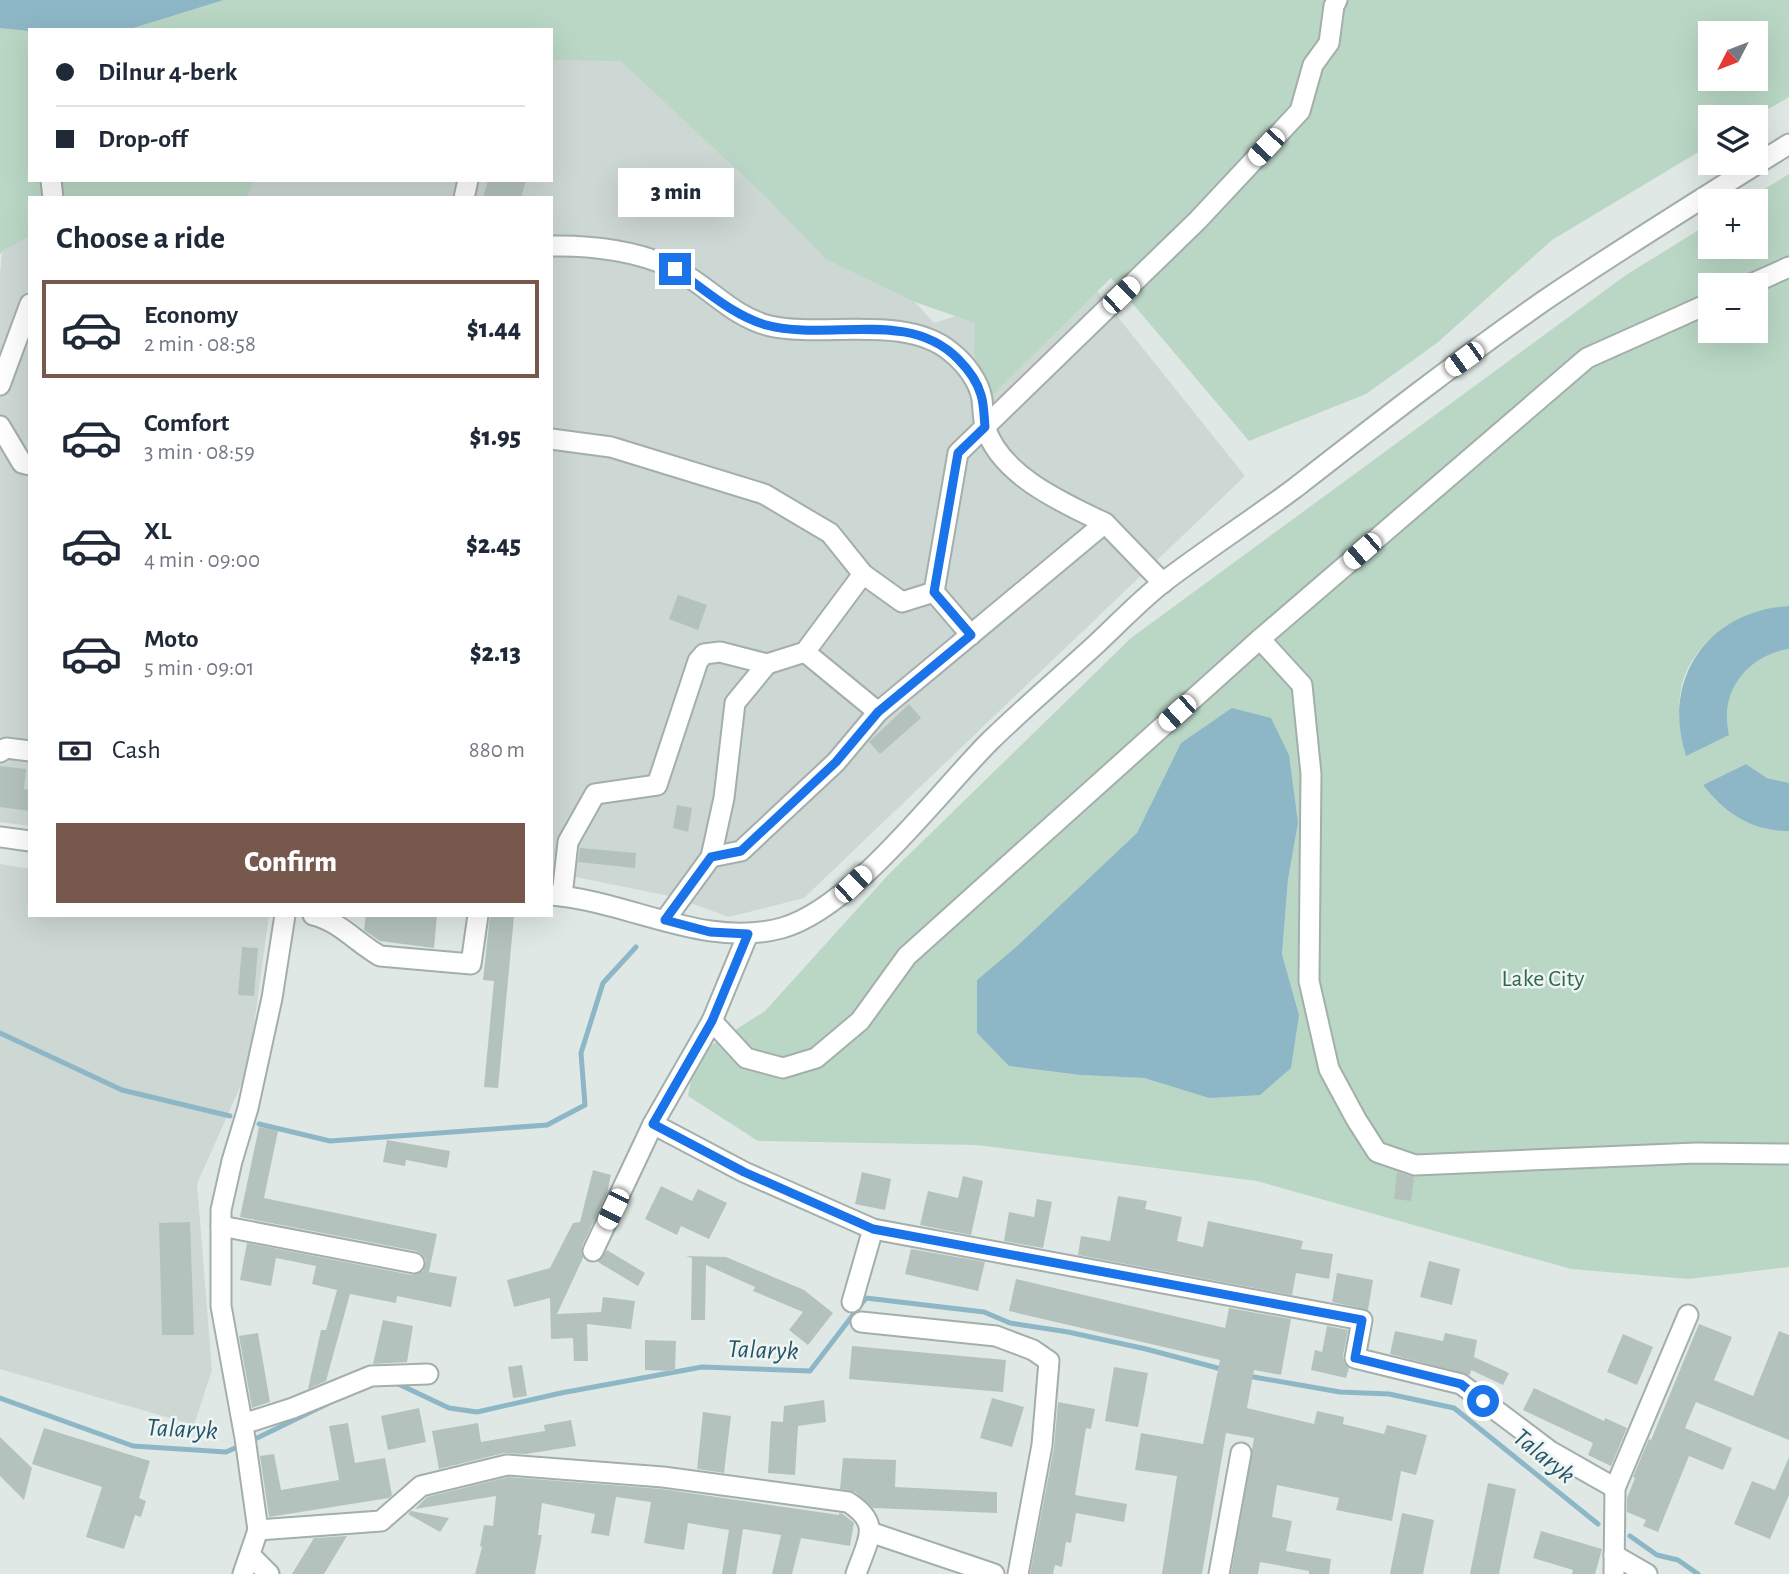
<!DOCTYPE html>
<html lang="en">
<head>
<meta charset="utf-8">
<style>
	:root { --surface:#fff; --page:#f6f6f7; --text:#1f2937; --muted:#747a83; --line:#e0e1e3; --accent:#76584c }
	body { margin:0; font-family:"Alegreya Sans",sans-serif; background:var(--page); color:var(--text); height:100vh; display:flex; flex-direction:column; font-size:26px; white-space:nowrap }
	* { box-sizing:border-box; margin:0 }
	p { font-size:23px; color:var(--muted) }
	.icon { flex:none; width:38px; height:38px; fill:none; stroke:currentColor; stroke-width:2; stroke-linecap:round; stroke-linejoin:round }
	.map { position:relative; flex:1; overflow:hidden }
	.sheet { position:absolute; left:28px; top:196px; width:525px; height:721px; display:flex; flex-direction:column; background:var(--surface); border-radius:0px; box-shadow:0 7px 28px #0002 }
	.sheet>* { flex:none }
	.guide { position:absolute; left:28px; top:28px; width:525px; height:154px; border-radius:0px; box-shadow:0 7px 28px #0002; display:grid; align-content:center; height:154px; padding:0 28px; background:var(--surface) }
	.needle { width:46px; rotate:228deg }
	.controls { position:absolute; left:1698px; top:21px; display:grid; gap:14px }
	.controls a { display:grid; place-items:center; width:70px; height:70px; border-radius:0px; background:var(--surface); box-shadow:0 7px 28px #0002; font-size:35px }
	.end { position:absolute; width:32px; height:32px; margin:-16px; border:9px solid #1a73e8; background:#fff; box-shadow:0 0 0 4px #fff }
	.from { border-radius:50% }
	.bubble { position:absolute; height:49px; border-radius:0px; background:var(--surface); box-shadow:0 7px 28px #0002; font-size:23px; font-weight:800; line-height:49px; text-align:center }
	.car { position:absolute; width:21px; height:42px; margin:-21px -10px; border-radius:9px; box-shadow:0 0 5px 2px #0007; background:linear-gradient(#fff 24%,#345 0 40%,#fff 0 76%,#345 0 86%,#fff 0) }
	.guide b { display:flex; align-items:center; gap:24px; height:66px; font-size:26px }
	.guide b+b { border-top:2px solid var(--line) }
	.guide i { width:18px; height:18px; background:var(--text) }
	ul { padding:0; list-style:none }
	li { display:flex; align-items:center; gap:21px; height:98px; margin:0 14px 10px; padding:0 14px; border:4px solid transparent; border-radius:0px }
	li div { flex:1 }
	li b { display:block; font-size:26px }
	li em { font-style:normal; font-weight:800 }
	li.on { border-color:var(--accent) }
	li>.icon { width:63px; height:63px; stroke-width:1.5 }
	h2 { padding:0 28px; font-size:32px; line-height:84px }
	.pay { display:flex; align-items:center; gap:18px; height:77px; padding:0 28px; font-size:26px }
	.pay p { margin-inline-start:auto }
	.cta { display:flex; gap:14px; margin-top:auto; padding:14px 28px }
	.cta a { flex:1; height:80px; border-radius:0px; background:var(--accent); color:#fff; font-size:28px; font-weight:800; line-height:80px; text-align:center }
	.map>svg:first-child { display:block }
	.built { fill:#cdd7d4 }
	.green { fill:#bad7c5; fill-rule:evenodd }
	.water { fill:#8db7c7 }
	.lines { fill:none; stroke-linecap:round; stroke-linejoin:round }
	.stream { stroke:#8db7c7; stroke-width:5 }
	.building { fill:#b4c2be }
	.minor-casing { stroke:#a3afac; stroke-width:23 }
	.minor { stroke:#fff; stroke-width:19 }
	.route { stroke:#1a73e8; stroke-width:9 }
	.labels { text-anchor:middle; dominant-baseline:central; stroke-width:5; stroke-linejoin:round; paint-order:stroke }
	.park-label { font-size:24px; fill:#31674d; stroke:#eef5f3 }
	.water-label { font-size:26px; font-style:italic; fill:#245569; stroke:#eef5f3 }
</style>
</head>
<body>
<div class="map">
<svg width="1789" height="1574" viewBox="0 0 1789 1574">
	<rect width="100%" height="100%" fill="#dfe8e5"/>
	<!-- built -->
	<g class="built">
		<polygon points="415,0 682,45 934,323 1085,276 1245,476 804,898 729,917 674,897 551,872 551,198 30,198 30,826 0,822 0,275 7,205 0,167 0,22 163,30 30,30 30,180 551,180 551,30"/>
		<polygon points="0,864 30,869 30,915 269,915 248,1069 197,1184 212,1370 194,1425 0,1369"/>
	</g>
	<!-- green -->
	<g class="green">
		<path d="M224,0H1789V97L1755,117H1710V145L1552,240L1437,343L1366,394L1249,441L1111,278L980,407L974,350L975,323L915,302L826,259L768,199L621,61L551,60V30H127ZM1710,33H1755V79H1710Z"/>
		<polygon points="0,26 30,30 30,180 254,180 247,198 30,198 30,236 3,250 0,254"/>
		<path d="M1789,174V606C1740,611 1687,641 1680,695C1678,714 1681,732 1684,750L1727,727C1725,684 1746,657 1789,649V783L1767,778L1746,764L1703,785C1725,815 1752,830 1789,831V1267L1689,1279L1571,1269L1257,1181L977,1145L758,1141L688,1096L696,1055L765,1011L888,875L1131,638L1626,275L1710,223V247H1755V201H1745ZM1710,285H1755V331H1710ZM1298,823L1288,880L1282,954L1299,1015L1209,1098L1144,1078L1080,1075L1009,1066L977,980L1016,947L1138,833Z"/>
	</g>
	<!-- water -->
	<g class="water">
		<polygon points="0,0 224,0 127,30 30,31 0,28"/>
		<path d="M1789,606V649C1746,656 1719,692 1729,735L1686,756C1661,679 1708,611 1789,606Z"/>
		<polygon points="1232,708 1271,718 1289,755 1298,823 1288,880 1282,954 1299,1015 1291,1068 1260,1095 1209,1098 1144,1078 1080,1075 1009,1066 977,1033 977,980 1016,947 1137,833 1181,743"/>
		<path d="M1746,764L1767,778L1789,783V831C1752,831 1725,814 1703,785Z"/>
	</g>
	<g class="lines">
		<!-- stream -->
		<g class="stream">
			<polyline points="0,1033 122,1090 230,1116"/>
			<polyline points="259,1124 330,1141 547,1125 585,1105 581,1053 603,983 636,947"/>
			<polyline points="1248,1376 1340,1392 1389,1394 1454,1408 1598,1524"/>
			<polyline points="394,1382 449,1408 477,1412 561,1393 702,1367 810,1371 866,1298 984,1312 1010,1323 1068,1332 1146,1349 1225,1370"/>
			<polyline points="0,1398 133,1446 226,1452 242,1445"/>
			<polyline points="251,1441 327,1404"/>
			<polyline points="1630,1536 1657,1555 1678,1560 1698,1574"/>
		</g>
	</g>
	<!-- building -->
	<g class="building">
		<polygon points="488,180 526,180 521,198 483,198"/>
		<polygon points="678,595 707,605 698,630 669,619"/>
		<polygon points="909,704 921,718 880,754 869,742"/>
		<polygon points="0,766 26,769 24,789 30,790 30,811 0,807"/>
		<polygon points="677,805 692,808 688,832 673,828"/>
		<polygon points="580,848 636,853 635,868 578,862"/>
		<polygon points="366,915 437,915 434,948 380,941 364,930"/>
		<polygon points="490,915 514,916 498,1088 484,1087 494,981 483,980"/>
		<polygon points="242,947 258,948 254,996 238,995"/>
		<polygon points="259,1127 278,1131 264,1198 437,1234 429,1272 457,1277 451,1307 397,1296 396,1303 350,1294 326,1381 308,1389 321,1330 326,1330 337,1290 312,1284 316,1266 276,1258 271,1286 240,1280 247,1243 412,1275 423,1271 426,1260 422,1254 416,1251 240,1217"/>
		<polygon points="387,1140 450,1151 447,1168 406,1160 405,1166 383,1162"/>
		<polygon points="593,1170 611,1175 607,1193 582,1246 583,1258 557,1314 601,1312 603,1297 635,1301 631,1329 587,1324 588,1361 574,1361 573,1338 551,1339 550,1298 514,1307 507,1280 550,1268 573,1223 580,1222"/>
		<polygon points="862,1172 891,1179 885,1210 855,1204"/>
		<polygon points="1397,1172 1414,1177 1411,1201 1394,1199"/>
		<polygon points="963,1176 983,1181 971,1235 920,1225 928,1191 958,1198"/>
		<polygon points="661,1186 692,1201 698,1189 727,1203 709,1239 681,1226 677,1235 645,1219"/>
		<polygon points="1118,1196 1147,1201 1145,1209 1182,1217 1177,1241 1203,1247 1208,1221 1303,1241 1301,1249 1333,1254 1329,1279 1296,1273 1292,1295 1078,1255 1081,1236 1110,1241"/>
		<polygon points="1037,1199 1052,1202 1043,1248 1004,1241 1009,1212 1034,1217"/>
		<polygon points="190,1222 194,1335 162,1335 159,1223"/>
		<polygon points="911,1249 985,1262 978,1291 905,1274"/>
		<polygon points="607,1250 645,1273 638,1286 598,1262"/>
		<polygon points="686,1256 726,1257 804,1290 833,1313 808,1345 789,1330 803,1312 753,1291 755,1287 706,1265 705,1320 691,1320 692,1258"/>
		<polygon points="1429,1261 1460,1269 1452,1305 1420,1297"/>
		<polygon points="1337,1273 1373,1280 1368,1310 1332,1302"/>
		<polygon points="1016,1279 1225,1328 1229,1308 1291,1319 1281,1375 1254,1370 1247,1408 1314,1424 1317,1411 1344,1417 1343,1424 1384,1434 1387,1425 1427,1435 1416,1475 1401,1471 1392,1521 1336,1510 1339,1498 1277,1485 1272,1517 1292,1521 1286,1551 1331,1559 1329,1574 1309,1574 1309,1571 1260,1562 1258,1574 1231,1574 1254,1438 1226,1433 1202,1574 1162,1574 1177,1476 1135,1470 1141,1433 1203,1444 1220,1360 1009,1311"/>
		<polygon points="383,1320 413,1326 407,1362 373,1364"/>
		<polygon points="1699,1324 1732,1337 1714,1380 1753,1396 1779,1331 1789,1335 1789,1440 1696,1402 1685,1428 1732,1448 1723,1470 1689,1456 1658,1532 1643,1526 1646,1520 1627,1512 1627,1498 1635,1478 1633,1477 1649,1439 1651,1440"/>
		<polygon points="1327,1326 1348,1330 1343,1356 1344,1362 1349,1368 1346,1378 1311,1370 1315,1350 1322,1352"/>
		<polygon points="1395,1331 1443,1341 1445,1333 1477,1340 1474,1357 1509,1373 1503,1385 1471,1370 1470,1375 1390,1354"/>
		<polygon points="258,1333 270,1402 252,1408 239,1336"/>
		<polygon points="1623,1334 1653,1347 1637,1385 1607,1372"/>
		<polygon points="645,1340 676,1341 675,1371 645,1370"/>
		<polygon points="852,1346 1006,1360 1003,1392 849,1379"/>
		<polygon points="522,1365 527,1396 513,1398 508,1367"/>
		<polygon points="1114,1367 1148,1373 1138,1427 1105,1421"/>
		<polygon points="1534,1388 1604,1421 1605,1418 1627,1428 1611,1466 1588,1455 1593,1443 1523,1410"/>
		<polygon points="992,1398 1024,1407 1012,1447 980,1438"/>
		<polygon points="824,1400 826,1422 798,1426 795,1475 768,1473 771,1421 783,1422 784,1406"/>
		<polygon points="1058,1402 1095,1409 1091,1429 1086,1428 1075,1495 1127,1504 1124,1522 1076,1513 1071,1543 1066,1542 1062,1567 1055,1565 1053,1574 1030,1574 1054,1447"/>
		<polygon points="419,1408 426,1442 388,1450 381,1416"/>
		<polygon points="703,1412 731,1416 724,1473 697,1469"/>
		<polygon points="571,1420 576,1446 526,1454 504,1453 439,1469 432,1431 478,1423 481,1442 545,1431 544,1425"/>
		<polygon points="348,1423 355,1463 385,1458 392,1495 389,1498 269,1517 260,1456 274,1454 281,1490 339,1480 329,1426"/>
		<polygon points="44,1428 150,1461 139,1498 146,1501 141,1517 135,1515 124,1549 86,1537 102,1487 32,1464"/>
		<polygon points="0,1437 32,1468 24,1500 0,1476"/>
		<polygon points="1789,1457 1789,1495 1770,1539 1734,1524 1752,1481 1775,1490"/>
		<polygon points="843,1458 896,1460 895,1487 997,1492 997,1513 873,1508 855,1492 840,1489"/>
		<polygon points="508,1477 662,1489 839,1515 839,1513 843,1514 854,1523 850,1546 801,1538 792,1574 772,1574 781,1535 743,1529 736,1574 722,1574 729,1530 688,1523 684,1550 644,1543 651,1502 616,1497 609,1536 591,1533 595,1514 542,1503 538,1535 542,1535 535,1574 475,1574 482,1547 480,1546 484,1525 493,1526 496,1496 415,1509 427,1497"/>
		<polygon points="1488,1483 1516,1489 1499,1574 1470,1574"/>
		<polygon points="411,1511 449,1518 440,1532 408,1514"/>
		<polygon points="1402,1513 1434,1520 1423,1574 1390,1574"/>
		<polygon points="1541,1531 1602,1549 1595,1574 1572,1574 1573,1570 1533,1558"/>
		<polygon points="347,1536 324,1574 292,1574 314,1538"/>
	</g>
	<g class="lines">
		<!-- minor casing -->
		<g class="minor-casing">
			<g id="minor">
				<polyline points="51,180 53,198"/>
				<polyline points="464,198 468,180"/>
				<path d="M551,246C591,245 639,251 675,269C709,286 732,317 770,326C824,338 906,314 951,352C965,363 979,381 982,399C983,408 983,417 985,426C999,475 1063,503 1105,523"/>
				<polyline points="1749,285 1789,267"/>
				<polyline points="0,385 30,304"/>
				<polyline points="0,426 22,463 30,465"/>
				<polyline points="551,439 611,447 764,494 830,533 863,574"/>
				<polyline points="934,592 971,635"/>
				<polyline points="1260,639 1302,685 1311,774 1309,981 1329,1069 1356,1119 1377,1152 1415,1165 1696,1153 1789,1154"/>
				<polyline points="805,652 878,712"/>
				<polyline points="0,752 6,748 30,751"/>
				<polyline points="0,837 30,841"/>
				<polyline points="711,857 741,851 836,762 878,712 1105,523 1163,583"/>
				<path d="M551,895C629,901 704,949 782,928C853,908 937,794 990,741C1023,709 1058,679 1092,648C1116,626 1139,601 1165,581C1207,549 1252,520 1295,488C1377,424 1459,360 1545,300C1625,246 1707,195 1789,144"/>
				<polyline points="562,896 568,842 595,794 657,785 698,661 704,654 720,652 767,664 805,652 863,574 902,602 934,592 958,453 1198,220 1300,111 1313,65 1329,43 1334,6 1337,0"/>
				<path d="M313,915C339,921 357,943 380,956L471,964L478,915"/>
				<polyline points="665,920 711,857 724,798 735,703 767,664"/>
				<polyline points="748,934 712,1021 653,1124 744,1172 873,1229 1362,1320 1355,1358 1461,1384 1550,1451 1615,1488"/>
				<polyline points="712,1021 746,1058 783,1068 816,1058 860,1021 907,956 1260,639 1587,358 1710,303"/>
				<polyline points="221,1226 414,1263"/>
				<polyline points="593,1251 653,1124"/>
				<polyline points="852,1302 873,1229"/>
				<polyline points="861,1322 996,1336 1033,1350 1049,1361 1042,1445 1018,1574"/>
				<polyline points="243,1424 293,1408 371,1376 428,1374"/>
				<path d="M258,1530L381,1521L421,1486L507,1465L663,1477L848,1502C883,1524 867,1541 856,1574"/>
				<polyline points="870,1532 994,1574"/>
				<polyline points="1614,1555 1647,1574"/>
				<polyline points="251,1556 269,1574"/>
				<polyline points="243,1574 258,1530 245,1438 221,1306 221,1210 232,1161 248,1108 272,998 285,915"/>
				<polyline points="1219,1574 1241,1453"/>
				<polyline points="1614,1574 1615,1488 1688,1315"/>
			</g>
		</g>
		<!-- minor -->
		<use href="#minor" class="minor"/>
	</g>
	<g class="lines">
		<!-- route -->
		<path class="route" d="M675,269C704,289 732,315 766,325C828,342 908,308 958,359C968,369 977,380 981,395C984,404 984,416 985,427L958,453L934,592L971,635L878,712L836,762L741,851L711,857L665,920L710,932L748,934L712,1021L653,1124L744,1172L873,1229L1362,1320L1355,1358L1461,1384L1483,1401"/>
	</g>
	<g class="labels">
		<!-- park labels -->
		<g class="park-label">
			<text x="1543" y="979">Lake City</text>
		</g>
		<!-- water labels -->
		<g class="water-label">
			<text transform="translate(763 1350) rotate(2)">Talaryk</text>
			<text transform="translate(182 1429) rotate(3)">Talaryk</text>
			<text transform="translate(1544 1456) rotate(39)">Talaryk</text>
		</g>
	</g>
</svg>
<div class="controls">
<a><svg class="needle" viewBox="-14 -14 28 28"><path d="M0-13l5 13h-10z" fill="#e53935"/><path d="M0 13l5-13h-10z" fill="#747a83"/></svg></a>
<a><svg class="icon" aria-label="layers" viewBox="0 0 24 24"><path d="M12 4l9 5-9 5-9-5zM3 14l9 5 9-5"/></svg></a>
<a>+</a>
<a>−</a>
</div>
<i class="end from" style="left:1483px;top:1401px"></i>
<i class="end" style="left:675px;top:269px"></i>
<div class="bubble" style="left:618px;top:168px;width:116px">3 min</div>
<i class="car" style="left:1266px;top:147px;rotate:223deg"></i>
<i class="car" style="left:1121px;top:295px;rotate:46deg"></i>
<i class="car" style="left:1464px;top:359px;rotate:234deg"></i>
<i class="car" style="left:1362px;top:551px;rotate:229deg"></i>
<i class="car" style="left:1177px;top:713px;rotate:228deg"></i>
<i class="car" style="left:853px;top:884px;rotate:46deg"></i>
<i class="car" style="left:613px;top:1209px;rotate:206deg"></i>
<div class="guide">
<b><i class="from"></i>Dilnur 4-berk</b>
<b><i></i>Drop-off</b>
</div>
<section class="sheet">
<h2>Choose a ride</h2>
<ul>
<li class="on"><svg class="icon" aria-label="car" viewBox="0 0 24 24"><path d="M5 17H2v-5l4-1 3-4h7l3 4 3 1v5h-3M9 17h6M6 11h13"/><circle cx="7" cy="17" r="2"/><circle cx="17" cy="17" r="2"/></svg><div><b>Economy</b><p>2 min · 08:58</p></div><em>$1.44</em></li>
<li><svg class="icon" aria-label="car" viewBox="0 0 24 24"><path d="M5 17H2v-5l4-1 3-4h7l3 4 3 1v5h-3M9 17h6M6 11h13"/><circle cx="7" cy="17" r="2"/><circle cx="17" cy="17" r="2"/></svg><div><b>Comfort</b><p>3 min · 08:59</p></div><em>$1.95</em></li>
<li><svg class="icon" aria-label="car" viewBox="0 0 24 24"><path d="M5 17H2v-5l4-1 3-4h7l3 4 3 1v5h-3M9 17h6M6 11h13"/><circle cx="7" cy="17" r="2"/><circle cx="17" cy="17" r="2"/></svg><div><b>XL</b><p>4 min · 09:00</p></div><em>$2.45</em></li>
<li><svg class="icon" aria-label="car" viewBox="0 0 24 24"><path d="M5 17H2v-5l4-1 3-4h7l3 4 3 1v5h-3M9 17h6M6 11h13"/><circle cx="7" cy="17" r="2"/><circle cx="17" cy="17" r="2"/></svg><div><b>Moto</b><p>5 min · 09:01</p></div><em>$2.13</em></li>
</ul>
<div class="pay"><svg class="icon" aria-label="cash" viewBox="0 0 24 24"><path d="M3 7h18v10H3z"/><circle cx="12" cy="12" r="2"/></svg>Cash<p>880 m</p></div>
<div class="cta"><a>Confirm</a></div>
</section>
</div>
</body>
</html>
